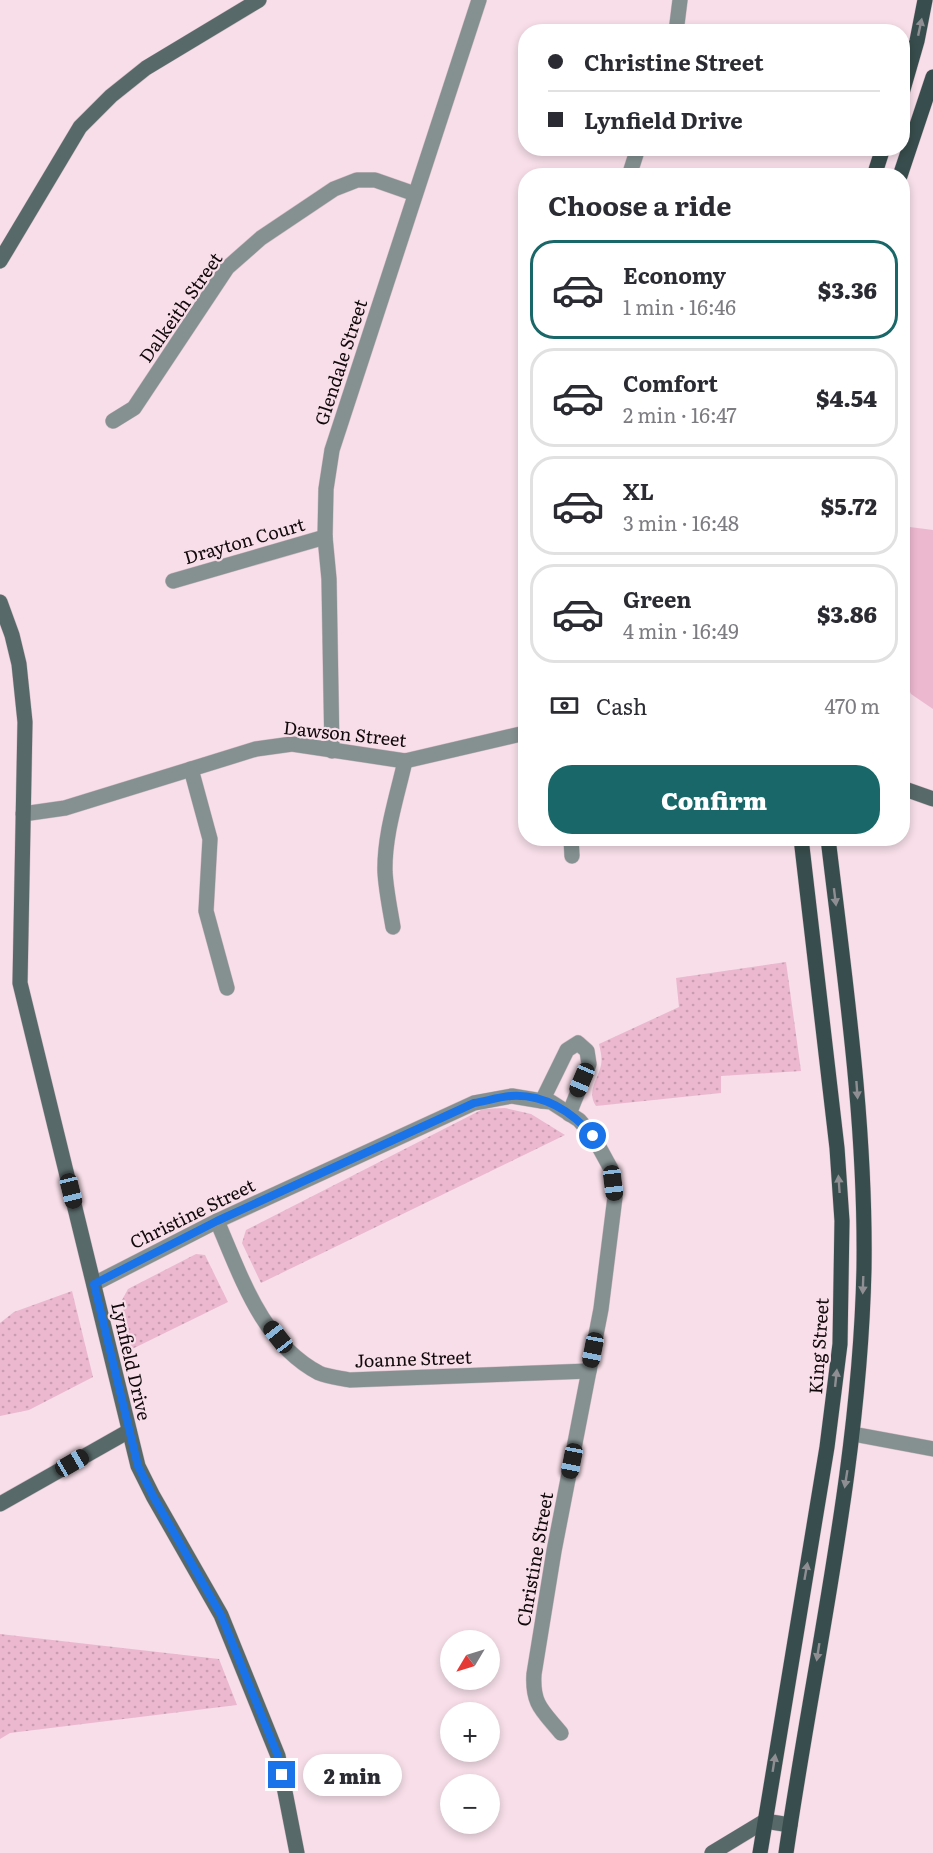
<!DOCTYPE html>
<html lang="en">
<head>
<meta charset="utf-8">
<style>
	:root { --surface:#fff; --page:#f2f2f3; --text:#2b2b33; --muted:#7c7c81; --line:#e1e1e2; --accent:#196768 }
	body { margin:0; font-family:Literata,serif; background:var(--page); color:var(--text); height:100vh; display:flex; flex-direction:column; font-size:22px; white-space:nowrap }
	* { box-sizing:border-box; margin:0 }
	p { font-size:20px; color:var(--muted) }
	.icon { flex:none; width:33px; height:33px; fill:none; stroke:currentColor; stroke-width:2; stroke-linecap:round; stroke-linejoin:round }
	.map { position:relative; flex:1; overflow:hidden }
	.panel { position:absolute; left:518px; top:168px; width:392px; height:678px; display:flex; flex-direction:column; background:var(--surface); border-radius:24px; box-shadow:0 3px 9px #0003 }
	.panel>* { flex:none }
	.banner { position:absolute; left:518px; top:24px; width:392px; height:132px; border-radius:24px; box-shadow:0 3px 9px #0003; display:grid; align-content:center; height:132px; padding:0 30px; background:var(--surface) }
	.needle { width:39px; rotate:232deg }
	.fabs { position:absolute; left:440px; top:1630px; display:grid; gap:12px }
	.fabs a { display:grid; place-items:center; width:60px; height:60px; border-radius:50%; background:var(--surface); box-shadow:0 3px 9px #0003; font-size:30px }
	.end { position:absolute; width:27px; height:27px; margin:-14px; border:8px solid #1a73e8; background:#fff; box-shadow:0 0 0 3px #fff }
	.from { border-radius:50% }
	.bubble { position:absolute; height:42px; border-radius:21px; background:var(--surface); box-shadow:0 3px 9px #0003; font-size:20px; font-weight:800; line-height:42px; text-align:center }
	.car { position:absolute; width:18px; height:36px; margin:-18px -9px; border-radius:8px; box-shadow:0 0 4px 2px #0007; background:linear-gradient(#222 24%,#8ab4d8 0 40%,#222 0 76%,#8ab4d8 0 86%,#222 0) }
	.banner b { display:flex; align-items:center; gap:21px; height:57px; font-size:22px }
	.banner b+b { border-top:2px solid var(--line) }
	.banner i { width:15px; height:15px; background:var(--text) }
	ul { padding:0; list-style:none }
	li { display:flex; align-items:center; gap:18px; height:99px; margin:0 12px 9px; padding:0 18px; border:3px solid var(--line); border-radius:24px }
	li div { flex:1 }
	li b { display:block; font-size:22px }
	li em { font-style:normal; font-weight:800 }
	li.current { border-color:var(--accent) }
	li>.icon { width:54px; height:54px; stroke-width:1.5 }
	h2 { padding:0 30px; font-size:27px; line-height:72px }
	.pay { display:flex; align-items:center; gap:15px; height:66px; padding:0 30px; font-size:22px }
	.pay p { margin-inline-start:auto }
	.primary-button { display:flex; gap:12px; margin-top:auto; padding:12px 30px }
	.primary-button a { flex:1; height:69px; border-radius:24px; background:var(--accent); color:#fff; font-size:24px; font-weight:800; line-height:69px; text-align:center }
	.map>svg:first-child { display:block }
	.green { fill:url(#green-dots) }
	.pitch { fill:#ecb8cf }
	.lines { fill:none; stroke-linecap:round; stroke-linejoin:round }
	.street-casing { stroke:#d2bcc5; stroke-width:16 }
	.secondary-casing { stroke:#d2bcc5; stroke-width:16 }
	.primary-casing { stroke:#d2bcc5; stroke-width:16 }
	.street { stroke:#859191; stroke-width:15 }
	.secondary { stroke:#586969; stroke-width:15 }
	.primary { stroke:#384d4d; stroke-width:15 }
	.oneway { fill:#8e8e93 }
	.route { stroke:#1a73e8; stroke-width:8 }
	.labels { text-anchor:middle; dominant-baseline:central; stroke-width:4.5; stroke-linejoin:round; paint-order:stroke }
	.street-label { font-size:18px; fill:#11090c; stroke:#f7dee8 }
</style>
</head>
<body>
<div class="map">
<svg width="933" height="1853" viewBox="0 0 933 1853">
	<defs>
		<pattern id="green-dots" width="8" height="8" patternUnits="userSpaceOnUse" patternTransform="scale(1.5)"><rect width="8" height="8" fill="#ecb8cf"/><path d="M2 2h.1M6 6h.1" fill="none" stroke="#c99db1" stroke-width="1.8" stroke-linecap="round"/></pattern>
	</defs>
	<rect width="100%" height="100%" fill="#f7dee8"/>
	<!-- green -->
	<g class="green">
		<path d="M786,962L801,1071L721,1076V1093L596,1106C587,1093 596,1082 600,1069C603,1060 601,1053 599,1044L679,1007L676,978Z"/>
		<polygon points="505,1108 531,1114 565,1135 261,1283 242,1243 246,1230 483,1109"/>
		<polygon points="196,1254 205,1255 228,1302 128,1351 122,1300 128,1289"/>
		<polygon points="72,1291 93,1377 29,1410 0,1416 0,1323 14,1312"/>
		<polygon points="0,1634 219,1659 237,1705 10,1733 0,1739"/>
	</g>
	<!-- pitch -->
	<polygon class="pitch" points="902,526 933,530 933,709 911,694 902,675"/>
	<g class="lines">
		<!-- street casing -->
		<g class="street-casing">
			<g id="street">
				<polyline points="676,32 680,0"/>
				<polyline points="629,176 638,148"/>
				<polyline points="113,421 134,408 227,268 261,238 334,189 357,180 375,180 415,194"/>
				<polyline points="173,581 325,537"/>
				<polyline points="332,751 329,579 325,537 326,489 332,450 479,0"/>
				<polyline points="191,769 210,839 206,911 227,988"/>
				<polyline points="23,814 65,808 256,749 292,744 405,761 525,733"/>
				<polyline points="571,838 572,856"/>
				<path d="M393,927C390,909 386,890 385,872C384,835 397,797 405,761"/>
				<polyline points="542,1101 567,1050 578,1043 587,1051 589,1064 569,1114"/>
				<path d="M217,1221C241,1276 262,1343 319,1373C328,1377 341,1378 350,1380L589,1371"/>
				<path d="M94,1284L217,1221L474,1103L512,1096L542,1101L551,1102L579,1120L593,1136L611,1169L615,1197L601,1309L554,1551L534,1674C532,1705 543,1711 561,1733"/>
				<polyline points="853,1434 933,1449"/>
			</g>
		</g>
		<!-- secondary casing -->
		<g class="secondary-casing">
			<g id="secondary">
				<polyline points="0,261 80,127 111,96 146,68 259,0"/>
				<polyline points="0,602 12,635 19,664 25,722 20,983 138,1466 153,1496 221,1615 278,1756 297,1853"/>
				<polyline points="902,788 933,799"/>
				<polyline points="0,1504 129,1431"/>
				<polyline points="712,1853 765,1821 790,1825"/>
			</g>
		</g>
		<!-- primary casing -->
		<g class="primary-casing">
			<g id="primary">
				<polyline points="902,93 917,41 925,0"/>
				<polyline points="874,176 883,148"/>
				<polyline points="900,176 933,77"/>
				<polyline points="760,1853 827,1447 840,1344 842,1221 837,1148 801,838"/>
				<path d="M786,1853C814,1659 860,1465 864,1268C866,1124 845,981 828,838"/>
			</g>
		</g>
		<!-- street -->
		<use href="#street" class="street"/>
		<!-- secondary -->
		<use href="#secondary" class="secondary"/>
		<!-- primary -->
		<use href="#primary" class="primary"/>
	</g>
	<!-- one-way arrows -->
	<defs><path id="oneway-solid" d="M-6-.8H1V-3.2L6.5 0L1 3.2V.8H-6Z" transform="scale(1.5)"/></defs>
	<g class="oneway">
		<use href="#oneway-solid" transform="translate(920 27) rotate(-78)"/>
		<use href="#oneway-solid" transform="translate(835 897) rotate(83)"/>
		<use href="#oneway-solid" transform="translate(857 1090) rotate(86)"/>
		<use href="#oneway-solid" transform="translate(839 1184) rotate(-94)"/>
		<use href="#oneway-solid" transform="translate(863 1285) rotate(92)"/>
		<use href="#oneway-solid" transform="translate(836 1378) rotate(-84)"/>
		<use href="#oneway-solid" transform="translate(846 1479) rotate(99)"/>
		<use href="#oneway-solid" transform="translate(806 1571) rotate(-80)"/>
		<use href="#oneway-solid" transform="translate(818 1652) rotate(99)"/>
		<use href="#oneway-solid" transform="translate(774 1763) rotate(-81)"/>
	</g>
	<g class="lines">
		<!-- route -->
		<path class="route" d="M282,1775L278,1756L221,1615L153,1496L138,1466L94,1284L217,1221L474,1103C486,1101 499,1097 511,1096C544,1094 572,1112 593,1136"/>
	</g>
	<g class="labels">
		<!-- street labels -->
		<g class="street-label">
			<text transform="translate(180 307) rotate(-55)">Dalkeith Street</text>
			<text transform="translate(340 362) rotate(-72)">Glendale Street</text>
			<text transform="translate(244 540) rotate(-16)">Drayton Court</text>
			<text transform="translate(345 733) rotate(6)">Dawson Street</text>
			<text transform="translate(192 1213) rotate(-26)">Christine Street</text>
			<text transform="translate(818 1346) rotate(-86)">King Street</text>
			<text transform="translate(413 1358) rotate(-2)">Joanne Street</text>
			<text transform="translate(132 1361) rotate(77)">Lynfield Drive</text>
			<text transform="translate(534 1559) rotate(-80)">Christine Street</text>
		</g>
	</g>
</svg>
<div class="fabs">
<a><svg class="needle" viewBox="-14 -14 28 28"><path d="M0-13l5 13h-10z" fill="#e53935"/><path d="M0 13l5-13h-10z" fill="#7c7c81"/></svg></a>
<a>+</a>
<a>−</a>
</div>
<i class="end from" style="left:593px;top:1136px"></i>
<i class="end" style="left:282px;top:1775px"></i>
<div class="bubble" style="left:303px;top:1754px;width:99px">2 min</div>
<i class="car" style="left:582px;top:1080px;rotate:203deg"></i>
<i class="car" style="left:613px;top:1183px;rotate:173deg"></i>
<i class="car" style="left:71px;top:1191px;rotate:166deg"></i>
<i class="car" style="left:278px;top:1337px;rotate:322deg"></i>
<i class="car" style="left:593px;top:1350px;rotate:191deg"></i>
<i class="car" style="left:572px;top:1461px;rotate:191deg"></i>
<i class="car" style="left:72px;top:1463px;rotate:60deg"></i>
<div class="banner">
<b><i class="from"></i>Christine Street</b>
<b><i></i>Lynfield Drive</b>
</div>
<section class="panel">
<h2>Choose a ride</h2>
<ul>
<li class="current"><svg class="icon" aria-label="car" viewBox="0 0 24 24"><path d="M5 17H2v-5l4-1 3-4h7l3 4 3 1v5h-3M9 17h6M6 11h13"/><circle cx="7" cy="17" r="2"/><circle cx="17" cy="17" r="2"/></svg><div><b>Economy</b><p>1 min · 16:46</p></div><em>$3.36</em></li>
<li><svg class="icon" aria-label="car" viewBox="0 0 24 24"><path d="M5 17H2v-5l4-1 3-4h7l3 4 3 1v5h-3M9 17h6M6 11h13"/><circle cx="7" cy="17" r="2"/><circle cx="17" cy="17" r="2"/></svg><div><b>Comfort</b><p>2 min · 16:47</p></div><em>$4.54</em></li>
<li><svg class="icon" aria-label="car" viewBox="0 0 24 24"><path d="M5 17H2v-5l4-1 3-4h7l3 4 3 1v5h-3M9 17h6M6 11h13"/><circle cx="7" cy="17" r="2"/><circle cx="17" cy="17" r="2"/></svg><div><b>XL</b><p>3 min · 16:48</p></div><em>$5.72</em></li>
<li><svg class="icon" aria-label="car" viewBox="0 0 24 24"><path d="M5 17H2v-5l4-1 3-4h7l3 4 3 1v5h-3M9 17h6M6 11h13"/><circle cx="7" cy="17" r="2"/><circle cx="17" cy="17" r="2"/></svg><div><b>Green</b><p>4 min · 16:49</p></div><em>$3.86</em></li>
</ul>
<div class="pay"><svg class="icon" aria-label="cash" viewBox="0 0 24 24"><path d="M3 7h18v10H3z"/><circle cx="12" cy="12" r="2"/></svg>Cash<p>470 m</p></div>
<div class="primary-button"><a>Confirm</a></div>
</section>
</div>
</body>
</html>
